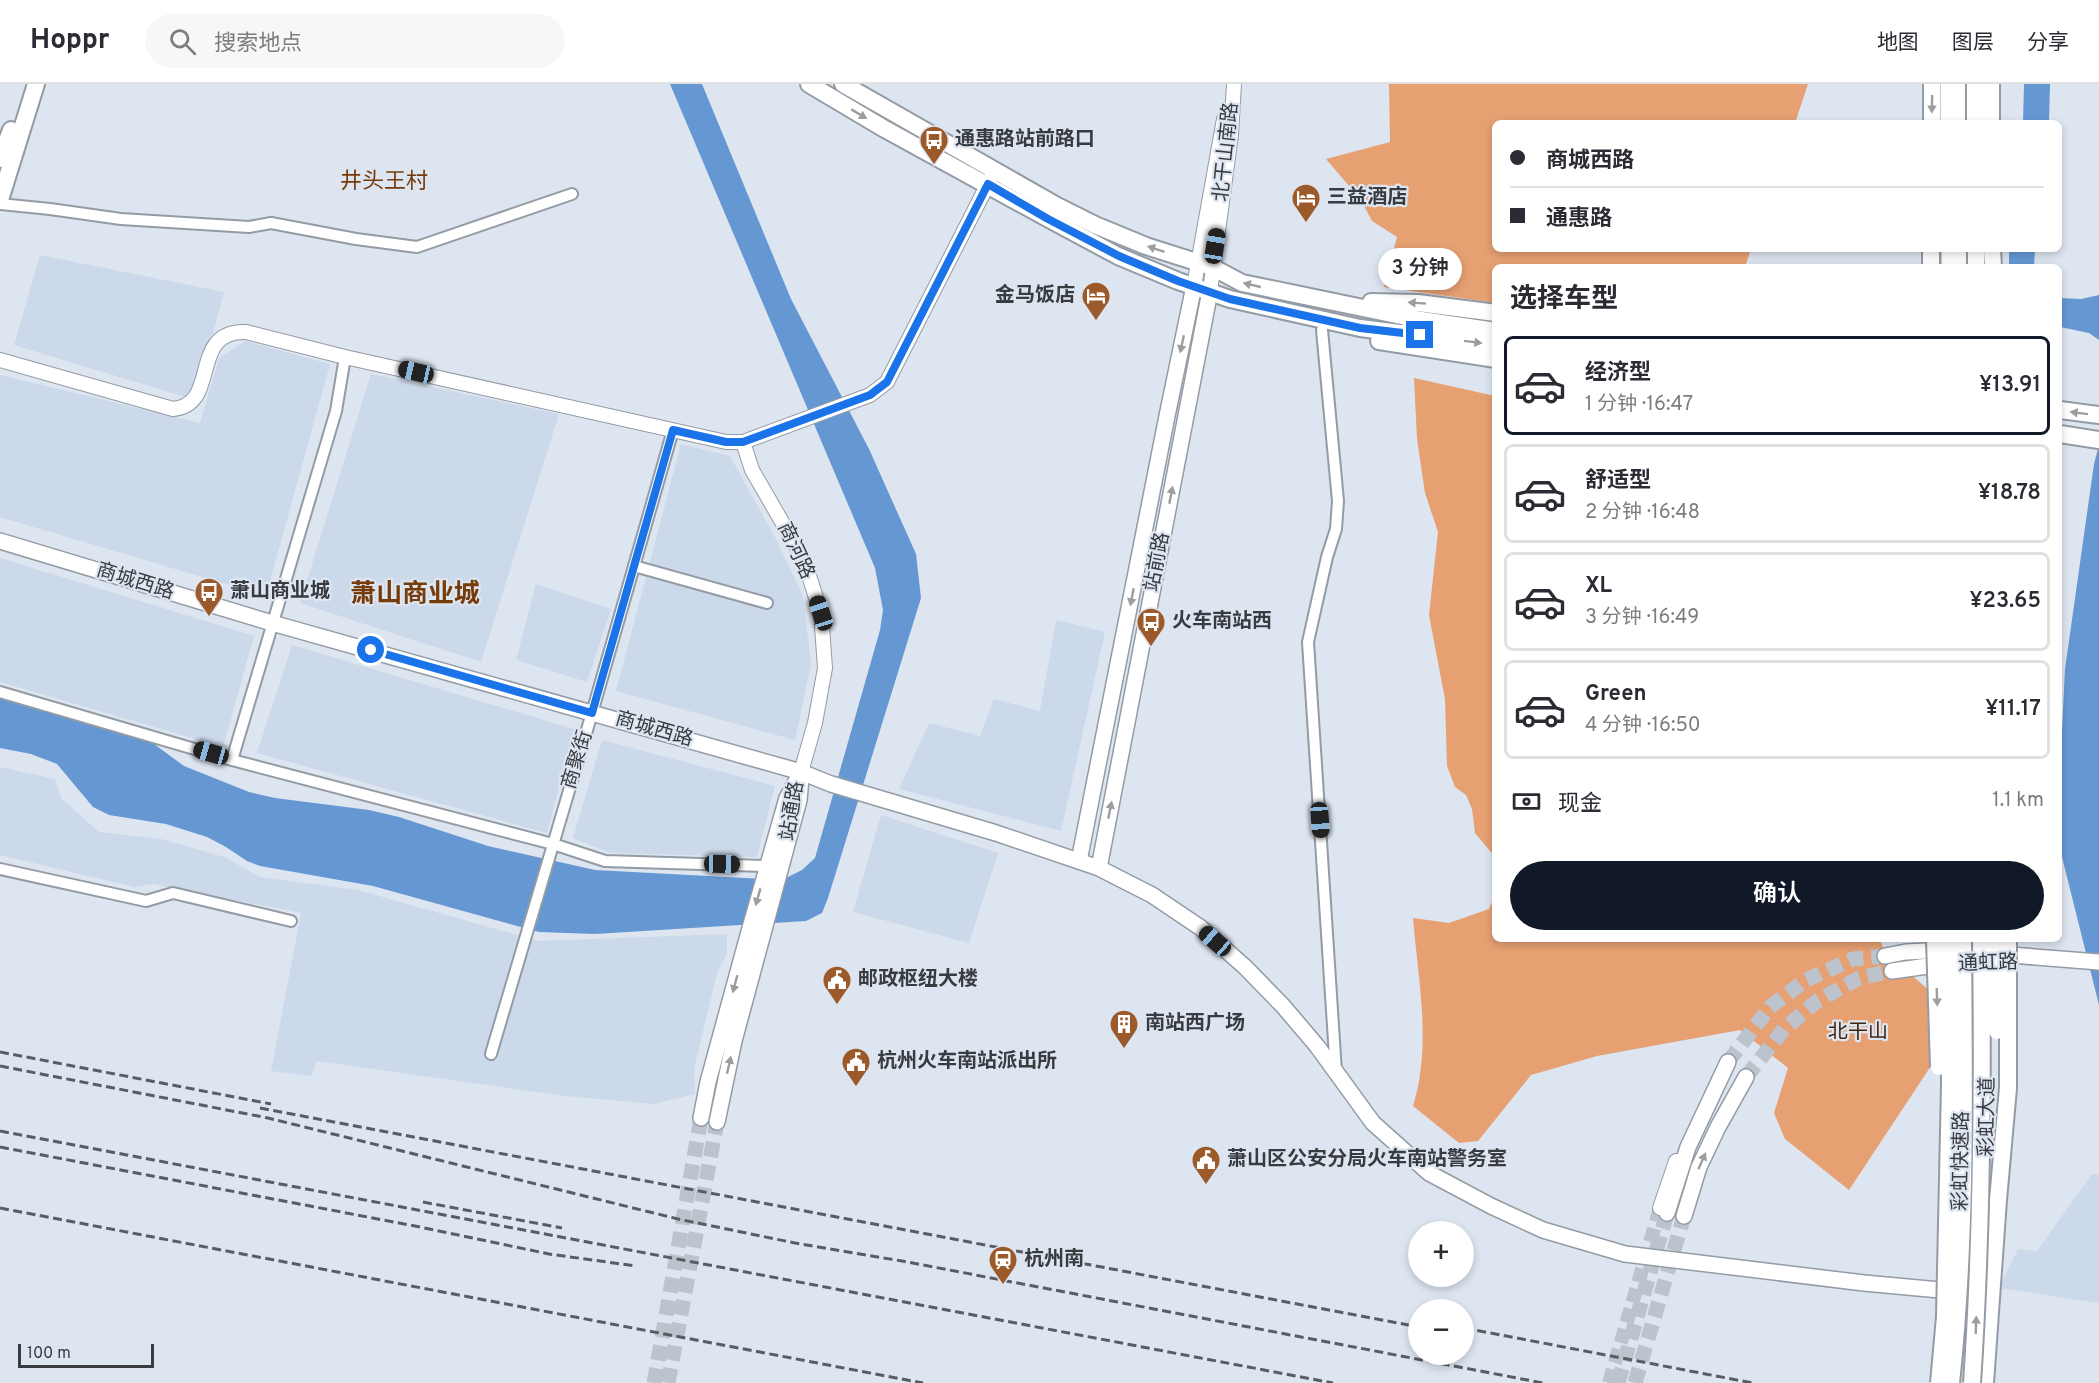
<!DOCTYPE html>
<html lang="zh">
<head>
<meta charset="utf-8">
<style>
	:root { --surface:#fff; --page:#f7f7f7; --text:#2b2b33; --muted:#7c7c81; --line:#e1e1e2; --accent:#111827 }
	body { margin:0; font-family:Overpass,"Noto Sans SC",sans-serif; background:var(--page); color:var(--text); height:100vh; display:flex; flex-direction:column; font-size:22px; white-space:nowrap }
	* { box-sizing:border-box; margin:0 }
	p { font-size:20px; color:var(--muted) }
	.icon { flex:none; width:33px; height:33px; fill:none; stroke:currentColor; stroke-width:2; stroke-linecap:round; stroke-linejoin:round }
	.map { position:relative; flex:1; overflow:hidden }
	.sheet { position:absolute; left:1492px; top:180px; width:570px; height:678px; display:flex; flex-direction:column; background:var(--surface); border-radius:9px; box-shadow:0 3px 9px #0003 }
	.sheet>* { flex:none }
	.top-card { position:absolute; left:1492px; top:36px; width:570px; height:132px; border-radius:9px; box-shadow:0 3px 9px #0003; display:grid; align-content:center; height:132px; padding:0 18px; background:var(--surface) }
	.fabs { position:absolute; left:1408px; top:1137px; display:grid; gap:12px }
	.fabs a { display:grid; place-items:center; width:66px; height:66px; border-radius:50%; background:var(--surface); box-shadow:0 3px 9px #0003; font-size:30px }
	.scale { position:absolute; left:18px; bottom:15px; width:136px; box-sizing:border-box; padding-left:6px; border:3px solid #383b3f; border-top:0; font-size:16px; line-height:21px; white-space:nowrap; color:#383b3f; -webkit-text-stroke:4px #dde5f0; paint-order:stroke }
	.end { position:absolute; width:27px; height:27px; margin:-14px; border:8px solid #1a73e8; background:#fff; box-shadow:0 0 0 3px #fff }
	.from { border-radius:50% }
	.bubble { position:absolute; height:42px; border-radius:21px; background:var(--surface); box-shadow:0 3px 9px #0003; font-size:20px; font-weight:600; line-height:42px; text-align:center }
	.car { position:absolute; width:18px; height:36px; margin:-18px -9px; border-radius:8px; box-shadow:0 0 4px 2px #0007; background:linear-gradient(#222 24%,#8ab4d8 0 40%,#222 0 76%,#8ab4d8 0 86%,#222 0) }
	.top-card b { display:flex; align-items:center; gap:21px; height:57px; font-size:22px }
	.top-card b+b { border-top:2px solid var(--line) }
	.top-card i { width:15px; height:15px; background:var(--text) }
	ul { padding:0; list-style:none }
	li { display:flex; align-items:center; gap:18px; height:99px; margin:0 12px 9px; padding:0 6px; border:3px solid var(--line); border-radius:9px }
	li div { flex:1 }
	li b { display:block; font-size:22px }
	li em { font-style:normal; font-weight:600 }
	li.current { border-color:var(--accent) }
	li>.icon { width:54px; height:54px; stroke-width:1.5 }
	h2 { padding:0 18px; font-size:27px; line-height:72px }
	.pay { display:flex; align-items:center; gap:15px; height:66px; padding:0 18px; font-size:22px }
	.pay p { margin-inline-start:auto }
	.action { display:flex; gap:12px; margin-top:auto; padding:12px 18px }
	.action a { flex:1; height:69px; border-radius:36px; background:var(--accent); color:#fff; font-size:24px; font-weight:600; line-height:69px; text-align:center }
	header { display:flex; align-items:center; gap:36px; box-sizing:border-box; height:84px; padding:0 30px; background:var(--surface); border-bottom:2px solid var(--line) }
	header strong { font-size:28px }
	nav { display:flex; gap:33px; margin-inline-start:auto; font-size:21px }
	.search { width:420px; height:54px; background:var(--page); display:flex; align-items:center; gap:15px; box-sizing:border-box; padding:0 21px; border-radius:33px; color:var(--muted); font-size:22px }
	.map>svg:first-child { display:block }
	.built { fill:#ccd9ea }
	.forest { fill:#e6a072 }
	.water { fill:#6598d3 }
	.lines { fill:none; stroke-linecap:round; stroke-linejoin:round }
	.tertiary-tunnel { stroke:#bcc3cd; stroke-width:14; stroke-dasharray:14 7; stroke-linecap:butt }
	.secondary-tunnel { stroke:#bcc3cd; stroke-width:15; stroke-dasharray:15 8; stroke-linecap:butt }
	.minor-casing { stroke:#939ba5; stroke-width:14 }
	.tertiary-casing { stroke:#939ba5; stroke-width:16 }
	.secondary-casing { stroke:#939ba5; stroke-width:18 }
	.primary-casing { stroke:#939ba5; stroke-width:20 }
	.trunk-casing { stroke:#939ba5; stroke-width:20 }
	.minor { stroke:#fff; stroke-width:10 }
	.tertiary { stroke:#fff; stroke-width:14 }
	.secondary { stroke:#fff; stroke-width:15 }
	.primary { stroke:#fff; stroke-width:16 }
	.trunk { stroke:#fff; stroke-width:16 }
	.rail { stroke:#595d63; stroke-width:3; stroke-dasharray:9 4.5; stroke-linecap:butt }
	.trunk-bridge-casing { stroke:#939ba5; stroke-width:20; stroke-linecap:butt }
	.trunk-bridge { stroke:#fff; stroke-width:16 }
	.oneway { fill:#9c9d9f }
	.route { stroke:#1a73e8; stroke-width:8 }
	.labels { text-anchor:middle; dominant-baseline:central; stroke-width:4.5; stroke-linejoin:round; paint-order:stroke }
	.poi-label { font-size:20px; font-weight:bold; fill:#383b3f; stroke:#dde5f0; text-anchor:start }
	.street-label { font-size:20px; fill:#383b3f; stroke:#dde5f0 }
	.park-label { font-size:20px; fill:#40230f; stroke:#dde5f0 }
	.quarter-label { font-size:22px; fill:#763b0a; stroke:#dde5f0 }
	.district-label { font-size:26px; font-weight:bold; fill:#763b0a; stroke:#dde5f0 }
</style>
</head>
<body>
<header>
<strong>Hoppr</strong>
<div class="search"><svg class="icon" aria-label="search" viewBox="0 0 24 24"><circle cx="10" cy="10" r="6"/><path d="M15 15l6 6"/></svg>搜索地点</div>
<nav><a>地图</a><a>图层</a><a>分享</a></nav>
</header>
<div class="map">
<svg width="2099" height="1299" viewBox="0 0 2099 1299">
	<rect width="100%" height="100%" fill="#dde5f0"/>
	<!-- built -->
	<g class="built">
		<polygon points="40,171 224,208 195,316 14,261"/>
		<polygon points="246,257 330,280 266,512 0,433 0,291 200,339 219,274"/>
		<polygon points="371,290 559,330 481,578 300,519"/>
		<polygon points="681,360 730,372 776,455 803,512 811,580 795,656 616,607"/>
		<polygon points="0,474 254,552 223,663 0,598"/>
		<polygon points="536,500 611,525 587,598 516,576"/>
		<polygon points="1056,536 1105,548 1061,747 899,705 929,639 980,652 994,615 1040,627"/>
		<polygon points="292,561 574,645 547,749 257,669"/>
		<polygon points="602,656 775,702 757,773 611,769 573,754"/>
		<polygon points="0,683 55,695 61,714 99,748 161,755 224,773 260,793 358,806 538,857 727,850 727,870 717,889 694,985 695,1010 654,1020 565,1012 317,977 311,992 271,987 301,829 153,800 134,803 0,771"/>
		<polygon points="881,731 998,769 969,859 853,828"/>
		<polygon points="2092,1090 2099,1091 2099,1219 1999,1204 2018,1165 2037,1167"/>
	</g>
	<!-- forest -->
	<g class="forest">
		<polygon points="1389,0 1808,0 1795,39 1496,39 1496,165 1751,165 1745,183 1496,183 1495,219 1384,203 1397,153 1372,137 1361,116 1326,75 1390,58"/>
		<polygon points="1414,294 1495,312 1495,773 1475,749 1472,725 1466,711 1455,703 1447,682 1445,615 1429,531 1438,448 1425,409 1417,355"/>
		<path d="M1495,811L1496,855H1880L1884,867L1962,935L1849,1106L1785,1055L1774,1029L1788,984L1740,946L1597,972L1531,991L1478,1057L1459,1059L1413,1022C1432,962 1418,895 1413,834L1449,839L1489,825Z"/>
	</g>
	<!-- water -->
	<g class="water">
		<polygon points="670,0 702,0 791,215 869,365 916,470 921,514 828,814 822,829 806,837 595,850 539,848 373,802 260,782 247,777 226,763 207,753 166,740 109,731 93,723 57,680 31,670 0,664 0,614 154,660 184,682 249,708 275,714 369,726 399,733 488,762 595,786 782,796 802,786 815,774 880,546 883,526 875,484"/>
		<polygon points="2024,0 2050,0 2049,39 2023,39"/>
		<polygon points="2009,165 2035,165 2034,183 2009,183"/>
		<polygon points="2099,211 2099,256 2089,249 2060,243 2060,214 2081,215"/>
		<polygon points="2099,361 2099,921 2060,765 2060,689 2065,585 2094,380"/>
	</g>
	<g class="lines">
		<!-- tertiary-tunnel -->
		<polyline class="tertiary-tunnel" points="1609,1299 1660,1124"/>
		<!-- secondary-tunnel -->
		<g class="secondary-tunnel">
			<polyline points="1728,978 1770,923 1806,896 1853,875 1885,872"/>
			<polyline points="1746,993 1784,945 1817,917 1859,894 1892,887"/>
			<polyline points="654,1299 701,1034"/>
			<polyline points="668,1299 717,1038"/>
			<polyline points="1618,1299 1667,1129"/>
			<polyline points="1635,1299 1684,1132"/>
		</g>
		<!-- minor casing -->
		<g class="minor-casing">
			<g id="minor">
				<polyline points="0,120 50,125 121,135 249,143 271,139 356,155 417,163 572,110"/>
				<polyline points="1322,246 1338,417 1336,445 1327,473 1308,558 1336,988"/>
				<polyline points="634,482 767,519"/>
				<polyline points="0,608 232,676 553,760 605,777 767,782"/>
				<polyline points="232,676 336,327 345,273"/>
				<polyline points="0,785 146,817 173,809 291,837"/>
				<polyline points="491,970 592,629 673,346"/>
			</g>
		</g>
		<!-- tertiary casing -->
		<g class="tertiary-casing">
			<g id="tertiary">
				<polyline points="1194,202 1224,35"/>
				<polyline points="1210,207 1231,51 1234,0"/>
				<path d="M0,276L173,325C221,321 188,246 246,248L345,273L726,358H743L870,311L887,298L991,94"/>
				<polyline points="743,358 752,386 804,476 821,529 825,584 815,639 801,688"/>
				<polyline points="1660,1124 1676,1077"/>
			</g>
		</g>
		<!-- secondary casing -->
		<g class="secondary-casing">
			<g id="secondary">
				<polyline points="1948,0 1948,39"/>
				<polyline points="1949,165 1949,183"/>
				<polyline points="0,457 272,539 801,688 831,700 996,749 1099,784 1152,811 1201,844 1245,883 1283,922 1317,962 1373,1039 1429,1089 1491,1122 1543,1146 1625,1170 1864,1199 1983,1210 1983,1203"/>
				<polyline points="1079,777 1167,332 1194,202"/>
				<polyline points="1099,784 1210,207"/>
				<polyline points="1998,870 2099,878"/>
				<polyline points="1885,872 1906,868 1947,866"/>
				<polyline points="1892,887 1935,881 1994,879"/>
				<polyline points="701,1034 708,998 750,844 787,714 801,688"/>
				<polyline points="717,1038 734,957 799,716 801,694"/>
				<polyline points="1667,1129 1688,1063 1728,978"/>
				<polyline points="1684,1132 1699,1083 1718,1043 1746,993"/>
			</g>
		</g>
		<!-- primary casing -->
		<g class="primary-casing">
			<g id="primary">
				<polyline points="809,0 883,44 1049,135 1118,172 1178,197 1230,215 1360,244 1496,261"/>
				<polyline points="843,0 1057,122 1095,141 1146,162 1212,183 1242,199 1421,236 1496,247"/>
				<polyline points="0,75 11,46"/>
				<polyline points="0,116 36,0"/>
				<polyline points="1371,218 1418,219 1496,229"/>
				<polyline points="1379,257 1496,275"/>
				<polyline points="2060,326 2099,331"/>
				<polyline points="2060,350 2099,356"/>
			</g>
		</g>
		<!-- trunk casing -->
		<g class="trunk-casing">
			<g id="trunk">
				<polyline points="1957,0 1957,39"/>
				<polyline points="1975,0 1975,39"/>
				<polyline points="1991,0 1991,39"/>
				<polyline points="1932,39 1932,0"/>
				<polyline points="1931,165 1931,183"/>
				<polyline points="1958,165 1958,183"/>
				<polyline points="1976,165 1976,183"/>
				<polyline points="1992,165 1993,183"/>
				<polyline points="1985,1299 1998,1116"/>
			</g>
		</g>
		<!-- minor -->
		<use href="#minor" class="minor"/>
		<!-- tertiary -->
		<use href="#tertiary" class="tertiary"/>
		<!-- secondary -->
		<use href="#secondary" class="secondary"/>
		<!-- primary -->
		<use href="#primary" class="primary"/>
		<!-- trunk -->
		<use href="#trunk" class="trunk"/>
		<!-- rail -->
		<g class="rail">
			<polyline points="0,968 271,1020"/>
			<polyline points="0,982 268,1034 678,1135 795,1159 902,1177 1543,1299"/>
			<polyline points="260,1024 1419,1243"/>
			<polyline points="0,1047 1333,1299"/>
			<polyline points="0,1063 420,1143 549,1170 636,1182"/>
			<polyline points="423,1118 562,1144"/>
			<polyline points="0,1124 923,1299"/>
			<polyline points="1464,1244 1753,1299"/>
		</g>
		<!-- trunk-bridge casing -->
		<g class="trunk-bridge-casing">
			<g id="trunk-bridge">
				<polyline points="1935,855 1939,983"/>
				<polyline points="1996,855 1997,947"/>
				<polyline points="1998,1116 2008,1004 2008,855"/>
				<polyline points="1939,1299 1945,1233 1950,1000 1949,855"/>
				<path d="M1951,1299C1967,1152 1964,1003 1963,855"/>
				<path d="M1972,1299C1982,1151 1983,1003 1981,855"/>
			</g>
		</g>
		<!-- trunk-bridge -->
		<use href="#trunk-bridge" class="trunk-bridge"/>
	</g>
	<!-- one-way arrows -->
	<defs><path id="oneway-solid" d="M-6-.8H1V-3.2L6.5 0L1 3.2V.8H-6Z" transform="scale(1.5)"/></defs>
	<g class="oneway">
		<use href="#oneway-solid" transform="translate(1932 20) rotate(91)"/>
		<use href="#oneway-solid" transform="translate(859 30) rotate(31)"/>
		<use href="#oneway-solid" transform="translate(1156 165) rotate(-162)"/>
		<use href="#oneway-solid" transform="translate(1252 201) rotate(-167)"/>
		<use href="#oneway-solid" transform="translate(1417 219) rotate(-176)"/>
		<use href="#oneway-solid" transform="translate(1473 258) rotate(7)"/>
		<use href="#oneway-solid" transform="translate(1182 260) rotate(102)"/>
		<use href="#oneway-solid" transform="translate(2079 329) rotate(-173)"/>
		<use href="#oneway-solid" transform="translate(1171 411) rotate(-79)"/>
		<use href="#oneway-solid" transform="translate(1132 513) rotate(101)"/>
		<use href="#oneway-solid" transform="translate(1110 726) rotate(-79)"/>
		<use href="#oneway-solid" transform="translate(758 813) rotate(106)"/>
		<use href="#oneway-solid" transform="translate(735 900) rotate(105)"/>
		<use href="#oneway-solid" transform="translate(1937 913) rotate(88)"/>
		<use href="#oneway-solid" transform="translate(729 981) rotate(-77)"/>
		<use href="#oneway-solid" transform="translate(1702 1077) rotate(-66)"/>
		<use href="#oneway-solid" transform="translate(1976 1241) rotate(-88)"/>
	</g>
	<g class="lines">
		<!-- route -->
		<polyline class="route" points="371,566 592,629 673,346 726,358 743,358 870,311 887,298 988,100 1048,135 1119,172 1178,197 1230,215 1360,244 1420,251"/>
	</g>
	<!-- icons -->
	<defs>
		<g id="bus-pin" transform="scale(1.5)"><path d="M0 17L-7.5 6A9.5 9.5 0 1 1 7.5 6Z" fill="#9c5929" stroke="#dde5f0"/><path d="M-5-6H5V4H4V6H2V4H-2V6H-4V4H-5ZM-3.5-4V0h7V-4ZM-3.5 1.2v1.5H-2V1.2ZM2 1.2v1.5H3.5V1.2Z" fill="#fff"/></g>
		<g id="hotel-pin" transform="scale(1.5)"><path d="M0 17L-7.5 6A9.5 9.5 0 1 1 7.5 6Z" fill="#9c5929" stroke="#dde5f0"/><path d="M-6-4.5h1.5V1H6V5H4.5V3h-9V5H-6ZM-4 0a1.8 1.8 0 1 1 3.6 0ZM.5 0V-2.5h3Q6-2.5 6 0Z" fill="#fff"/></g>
		<g id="civic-pin" transform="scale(1.5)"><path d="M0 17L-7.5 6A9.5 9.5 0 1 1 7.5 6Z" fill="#9c5929" stroke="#dde5f0"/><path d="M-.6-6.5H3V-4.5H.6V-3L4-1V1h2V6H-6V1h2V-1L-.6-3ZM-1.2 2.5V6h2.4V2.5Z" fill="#fff"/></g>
		<g id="building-pin" transform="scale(1.5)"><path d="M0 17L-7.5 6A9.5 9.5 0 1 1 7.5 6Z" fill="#9c5929" stroke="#dde5f0"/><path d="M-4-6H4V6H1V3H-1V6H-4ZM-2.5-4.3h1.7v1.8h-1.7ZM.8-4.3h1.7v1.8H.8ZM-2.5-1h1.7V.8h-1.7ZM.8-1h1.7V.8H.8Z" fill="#fff"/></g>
		<g id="station-pin" transform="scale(1.5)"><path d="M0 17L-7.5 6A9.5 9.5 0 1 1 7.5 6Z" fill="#9c5929" stroke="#dde5f0"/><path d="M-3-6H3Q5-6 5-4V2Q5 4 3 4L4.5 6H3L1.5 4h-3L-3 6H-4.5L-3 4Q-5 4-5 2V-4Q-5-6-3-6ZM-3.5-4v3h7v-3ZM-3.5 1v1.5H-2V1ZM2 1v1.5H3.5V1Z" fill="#fff"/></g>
	</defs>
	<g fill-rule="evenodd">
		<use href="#bus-pin" x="934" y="56"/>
		<use href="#hotel-pin" x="1306" y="114"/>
		<use href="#hotel-pin" x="1096" y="212"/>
		<use href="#bus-pin" x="209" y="508"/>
		<use href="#bus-pin" x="1151" y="538"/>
		<use href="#civic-pin" x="837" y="896"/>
		<use href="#building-pin" x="1124" y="940"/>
		<use href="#civic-pin" x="856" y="978"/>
		<use href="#civic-pin" x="1206" y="1076"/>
		<use href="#station-pin" x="1003" y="1176"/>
	</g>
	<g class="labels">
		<!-- poi labels -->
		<g class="poi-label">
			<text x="955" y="56">通惠路站前路口</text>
			<text x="1327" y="114">三益酒店</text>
			<text x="1075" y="212" text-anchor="end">金马饭店</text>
			<text x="230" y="508">萧山商业城</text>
			<text x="1172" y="538">火车南站西</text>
			<text x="858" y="896">邮政枢纽大楼</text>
			<text x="1145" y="940">南站西广场</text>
			<text x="877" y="978">杭州火车南站派出所</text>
			<text x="1227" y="1076">萧山区公安分局火车南站警务室</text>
			<text x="1024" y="1176">杭州南</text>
		</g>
		<!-- street labels -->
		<g class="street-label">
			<text transform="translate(1227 68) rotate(-84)">北干山南路</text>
			<text transform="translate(795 467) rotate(65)">商河路</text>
			<text transform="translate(1158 478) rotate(-79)">站前路</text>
			<text transform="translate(135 498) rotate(17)">商城西路</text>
			<text transform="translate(654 646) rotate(16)">商城西路</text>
			<text transform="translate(578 676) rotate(-73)">商聚街</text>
			<text transform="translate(793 727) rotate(-81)">站通路</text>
			<text transform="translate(1988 880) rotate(-2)">通虹路</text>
			<text transform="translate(1988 1033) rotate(-89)">彩虹大道</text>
			<text transform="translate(1962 1077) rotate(-89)">彩虹快速路</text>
		</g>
		<!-- park labels -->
		<g class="park-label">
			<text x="1858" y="949">北干山</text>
		</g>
		<!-- quarter labels -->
		<g class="quarter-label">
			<text x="384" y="98">井头王村</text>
		</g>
		<!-- district labels -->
		<g class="district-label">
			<text x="415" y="511">萧山商业城</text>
		</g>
	</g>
</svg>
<div class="fabs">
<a>+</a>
<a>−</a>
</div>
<div class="scale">100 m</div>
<i class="end from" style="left:371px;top:566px"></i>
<i class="end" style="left:1420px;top:251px"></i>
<div class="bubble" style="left:1378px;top:164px;width:84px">3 分钟</div>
<i class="car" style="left:1215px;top:162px;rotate:9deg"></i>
<i class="car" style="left:416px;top:288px;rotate:283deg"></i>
<i class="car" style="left:821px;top:529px;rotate:342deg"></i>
<i class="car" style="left:211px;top:669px;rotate:286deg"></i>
<i class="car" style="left:1320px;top:736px;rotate:176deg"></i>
<i class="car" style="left:722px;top:780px;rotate:91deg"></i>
<i class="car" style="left:1215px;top:857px;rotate:311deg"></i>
<div class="top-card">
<b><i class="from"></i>商城西路</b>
<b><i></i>通惠路</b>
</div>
<section class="sheet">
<h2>选择车型</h2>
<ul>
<li class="current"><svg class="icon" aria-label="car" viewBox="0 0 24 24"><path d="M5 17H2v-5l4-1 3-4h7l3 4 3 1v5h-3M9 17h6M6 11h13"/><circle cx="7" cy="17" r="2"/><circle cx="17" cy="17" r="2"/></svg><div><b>经济型</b><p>1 分钟 · 16:47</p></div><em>¥13.91</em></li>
<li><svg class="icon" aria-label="car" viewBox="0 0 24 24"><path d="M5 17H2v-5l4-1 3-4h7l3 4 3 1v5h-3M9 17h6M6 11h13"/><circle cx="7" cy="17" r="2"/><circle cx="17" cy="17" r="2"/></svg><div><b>舒适型</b><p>2 分钟 · 16:48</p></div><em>¥18.78</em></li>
<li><svg class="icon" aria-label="car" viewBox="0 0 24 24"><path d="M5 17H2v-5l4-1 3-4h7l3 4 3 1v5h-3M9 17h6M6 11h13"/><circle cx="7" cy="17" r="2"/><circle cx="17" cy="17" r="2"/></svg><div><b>XL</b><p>3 分钟 · 16:49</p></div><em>¥23.65</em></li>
<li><svg class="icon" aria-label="car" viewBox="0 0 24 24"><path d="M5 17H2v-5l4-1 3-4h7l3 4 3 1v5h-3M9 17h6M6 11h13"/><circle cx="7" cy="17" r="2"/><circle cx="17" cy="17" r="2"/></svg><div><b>Green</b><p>4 分钟 · 16:50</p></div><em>¥11.17</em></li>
</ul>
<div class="pay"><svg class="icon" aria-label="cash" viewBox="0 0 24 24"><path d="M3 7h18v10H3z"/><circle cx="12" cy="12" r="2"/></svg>现金<p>1.1 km</p></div>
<div class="action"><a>确认</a></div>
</section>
</div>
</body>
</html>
